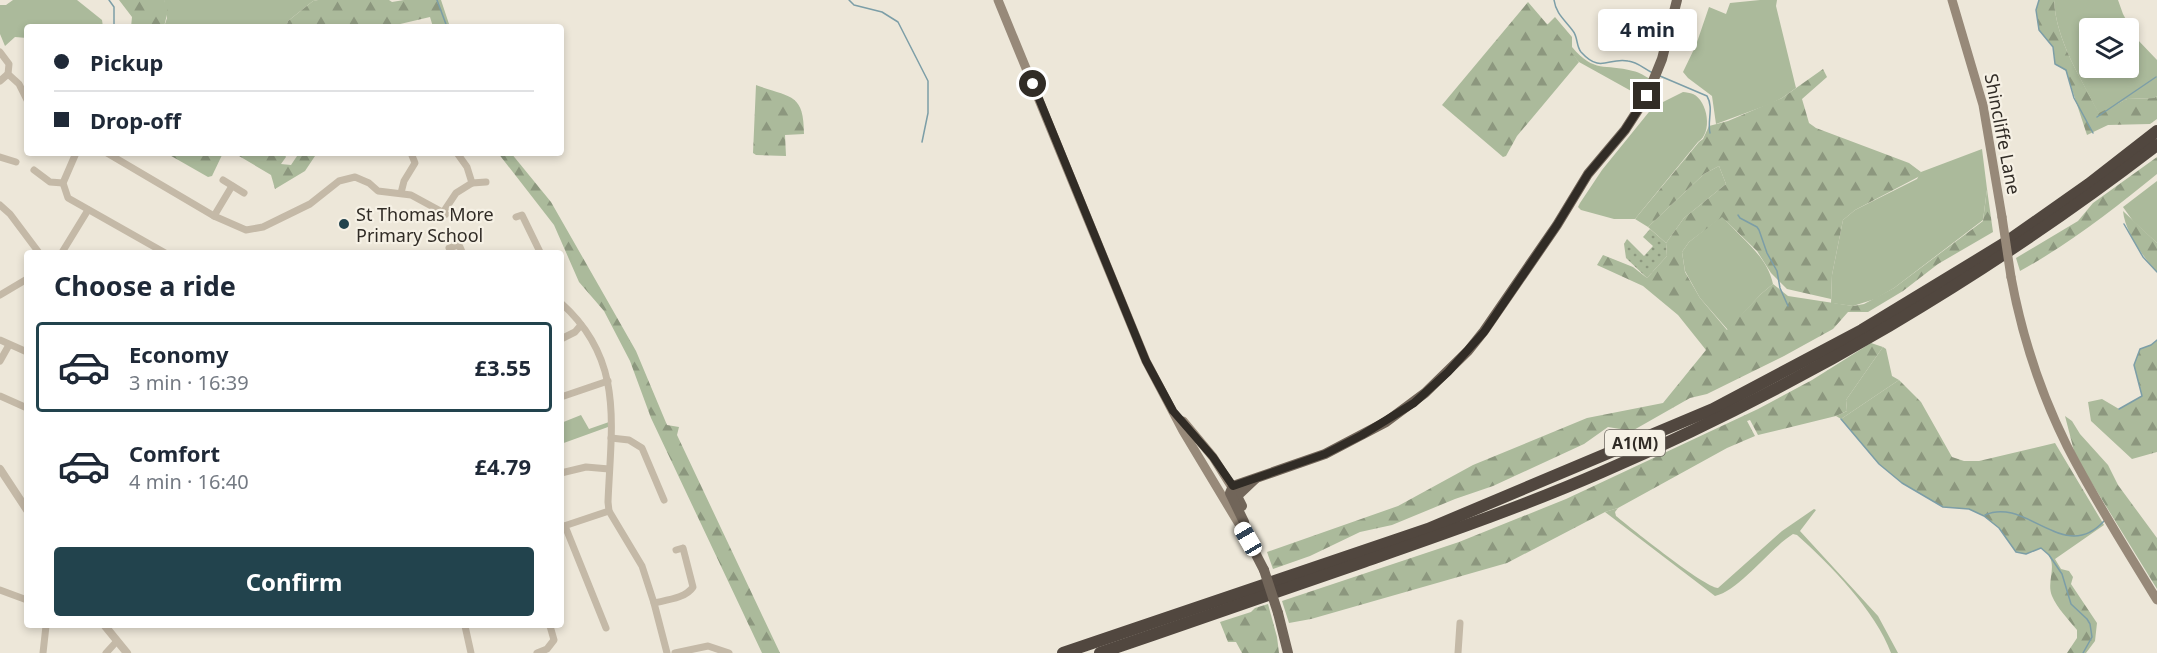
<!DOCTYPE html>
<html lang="en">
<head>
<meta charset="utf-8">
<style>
	:root { --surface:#fff; --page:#f6f6f7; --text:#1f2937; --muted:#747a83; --line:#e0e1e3; --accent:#22434d }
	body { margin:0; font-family:"Noto Sans",sans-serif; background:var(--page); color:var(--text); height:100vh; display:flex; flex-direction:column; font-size:22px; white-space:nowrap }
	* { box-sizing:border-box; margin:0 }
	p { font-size:20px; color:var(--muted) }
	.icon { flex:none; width:33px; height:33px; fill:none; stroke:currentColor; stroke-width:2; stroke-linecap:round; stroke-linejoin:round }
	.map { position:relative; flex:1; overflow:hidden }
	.details { position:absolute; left:24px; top:250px; width:540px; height:378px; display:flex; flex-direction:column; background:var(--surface); border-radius:6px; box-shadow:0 3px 9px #0003 }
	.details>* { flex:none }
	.banner { position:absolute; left:24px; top:24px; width:540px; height:132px; border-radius:6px; box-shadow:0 3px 9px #0003; display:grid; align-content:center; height:132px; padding:0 30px; background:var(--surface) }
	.buttons { position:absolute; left:2079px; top:18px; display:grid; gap:12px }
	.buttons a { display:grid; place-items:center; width:60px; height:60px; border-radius:6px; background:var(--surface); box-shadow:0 3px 9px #0003; font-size:30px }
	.end { position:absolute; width:27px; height:27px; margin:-14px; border:8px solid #312c26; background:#fff; box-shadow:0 0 0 3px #fff }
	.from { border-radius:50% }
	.bubble { position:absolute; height:42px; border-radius:6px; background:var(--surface); box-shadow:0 3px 9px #0003; font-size:20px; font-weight:700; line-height:42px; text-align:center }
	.car { position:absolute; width:18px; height:36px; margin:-18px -9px; border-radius:8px; box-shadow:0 0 4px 2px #0007; background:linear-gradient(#fff 24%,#345 0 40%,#fff 0 76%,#345 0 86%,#fff 0) }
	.banner b { display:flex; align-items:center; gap:21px; height:57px; font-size:22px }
	.banner b+b { border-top:2px solid var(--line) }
	.banner i { width:15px; height:15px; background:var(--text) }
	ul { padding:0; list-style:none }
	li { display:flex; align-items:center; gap:18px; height:90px; margin:0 12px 9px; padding:0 18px; border:3px solid transparent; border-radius:6px }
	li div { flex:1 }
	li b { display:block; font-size:22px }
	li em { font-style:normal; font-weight:700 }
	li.current { border-color:var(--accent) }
	li>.icon { width:54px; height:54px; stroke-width:1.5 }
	h2 { padding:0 30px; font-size:27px; line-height:72px }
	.action { display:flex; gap:12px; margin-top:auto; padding:12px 30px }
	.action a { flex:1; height:69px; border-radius:6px; background:var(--accent); color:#fff; font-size:24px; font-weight:700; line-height:69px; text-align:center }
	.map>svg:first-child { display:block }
	.grass { fill:#abba9b; fill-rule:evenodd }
	.forest { fill:url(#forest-firs) }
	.garden { fill:url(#garden-dots) }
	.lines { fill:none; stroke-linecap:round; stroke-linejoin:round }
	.stream { stroke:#7c9ea7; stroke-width:1.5 }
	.minor { stroke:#c4b9a7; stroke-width:7 }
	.tertiary { stroke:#c4b9a7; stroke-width:8 }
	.secondary { stroke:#978979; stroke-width:9 }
	.primary { stroke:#716559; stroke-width:10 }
	.motorway { stroke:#51473f; stroke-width:12 }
	.secondary-bridge { stroke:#978979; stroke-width:9 }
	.primary-bridge { stroke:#716559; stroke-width:10 }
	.route { stroke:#312c26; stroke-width:8 }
	.poi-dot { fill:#22434d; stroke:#f6f1e5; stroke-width:2 }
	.labels { text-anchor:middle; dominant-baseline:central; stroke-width:4.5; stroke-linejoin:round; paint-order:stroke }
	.shield { fill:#f6f1e5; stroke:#6c675f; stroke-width:1.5 }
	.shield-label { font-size:16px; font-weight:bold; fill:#312c26 }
	.street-label { font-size:18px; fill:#312c26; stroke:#f6f1e5 }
	.poi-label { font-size:18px; fill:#312c26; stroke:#f6f1e5; text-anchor:start }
</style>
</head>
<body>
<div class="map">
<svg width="2157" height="653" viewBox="0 0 2157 653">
	<defs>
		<pattern id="forest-firs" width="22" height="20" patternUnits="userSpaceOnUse" patternTransform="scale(1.5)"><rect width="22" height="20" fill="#abba9b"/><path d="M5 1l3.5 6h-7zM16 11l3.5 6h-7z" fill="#8c977e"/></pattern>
		<pattern id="garden-dots" width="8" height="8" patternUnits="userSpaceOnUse" patternTransform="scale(1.5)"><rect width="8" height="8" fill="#abba9b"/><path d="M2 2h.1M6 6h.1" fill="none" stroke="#8c977e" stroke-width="1.8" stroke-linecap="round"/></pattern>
	</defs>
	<rect width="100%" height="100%" fill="#ede7d9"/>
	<!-- grass -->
	<g class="grass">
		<polygon points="13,0 77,0 102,20 103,27 27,27 27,38 15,37 5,46 0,34 0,5 6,5"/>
		<polygon points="164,0 318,0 313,1 288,21 286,27 164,27 167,18"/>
		<polygon points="1760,0 1777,0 1776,6 1796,88 1782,98 1770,104 1716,124 1712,96 1688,78 1683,72 1696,45 1709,7 1726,14 1730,3"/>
		<path d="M2054,0H2118L2123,14L2136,38L2157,60V96L2154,98L2127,99L2099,114C2081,78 2056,41 2054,0ZM2090,28H2128V68H2090Z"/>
		<path d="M1555,17L1572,37V47C1595,74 1604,63 1633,71C1639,72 1645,76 1650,79L1642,97L1579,62L1547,25Z"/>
		<path d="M1683,92C1686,92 1690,93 1693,94C1708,101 1713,133 1698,142L1635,219H1614L1581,210L1578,207L1580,203L1602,170L1653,107Z"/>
		<polygon points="1982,149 1987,189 1983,220 1894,288 1875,299 1853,306 1831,303 1832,275 1843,220 1855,210 1917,179 1921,172"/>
		<polygon points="1719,166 1726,184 1684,218 1666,243 1648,227 1704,174"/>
		<polygon points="2157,181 2157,243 2133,221 2123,207"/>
		<path d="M1722,216C1740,238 1767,255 1773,284L1761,294L1728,330L1700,298L1685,271L1682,252L1689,242Z"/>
		<polygon points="1883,347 1886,349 1892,376 1899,380 1841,419 1836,416 1847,411 1846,400"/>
		<polygon points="581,415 589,429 609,422 608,427 561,444 561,423"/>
		<path d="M1618,508L1615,512L1616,516C1632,529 1704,587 1718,588L1782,531L1814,509L1816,510L1800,531L1878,616L1898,653H1891C1876,612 1830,564 1797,535L1793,534C1769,549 1740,590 1715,596L1605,512Z"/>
	</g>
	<!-- forest -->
	<g class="forest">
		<polygon points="119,0 164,0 168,10 164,27 131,27 132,17"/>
		<polygon points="318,0 389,0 392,2 404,0 441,0 450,27 433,27 430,17 396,25 381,25 379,27 286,27 288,21 313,1"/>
		<path d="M2039,0H2054C2056,41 2081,78 2099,113L2127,99L2154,98L2157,96V119L2150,124L2108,125L2087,135L2066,71L2055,64L2053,47L2039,30L2036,10Z"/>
		<polygon points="1528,2 1546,23 1554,30 1579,62 1517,136 1506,156 1503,157 1442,105"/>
		<polygon points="1823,69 1827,77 1802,99 1809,123 1816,128 1909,163 1921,172 1920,176 1855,210 1843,220 1832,275 1831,299 1787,289 1771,273 1757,251 1722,217 1689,242 1682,252 1685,272 1700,298 1727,330 1761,294 1773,284 1788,296 1853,306 1864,304 1894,288 1983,221 1987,189 1993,232 1938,264 1903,291 1868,312 1848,312 1833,329 1784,356 1707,394 1690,398 1632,431 1608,427 1584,444 1493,486 1455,499 1392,525 1360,532 1310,556 1273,569 1267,552 1398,506 1473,465 1587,418 1663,403 1706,350 1678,315 1643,286 1597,265 1603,255 1633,267 1647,278 1667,256 1666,243 1684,218 1726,184 1719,166 1704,174 1648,227 1635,219 1699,142 1703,139 1709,126 1728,121 1782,98"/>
		<path d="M756,85C790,98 804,92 804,134L785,135L786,156L756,155L753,153Z"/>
		<polygon points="166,153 223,153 212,176 208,177"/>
		<polygon points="234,153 284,153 286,157 281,164 291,165 299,153 317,153 305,171 275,189 271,175"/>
		<polygon points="498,153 511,153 551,202 599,286 636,351 667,425 679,427 677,435 780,653 762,653 651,418 630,361 604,311 579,282 554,225"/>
		<path d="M2157,157V174C2114,209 2069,244 2020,271L2016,258L2078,221L2093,203Z"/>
		<path d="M2123,211L2157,243V272C2143,257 2125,232 2123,211Z"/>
		<polygon points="2157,340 2157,452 2132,459 2091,421 2088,402 2102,399 2119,409 2142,396 2134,365 2140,349 2151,345"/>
		<polygon points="1871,343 1883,347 1846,400 1847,411 1836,416 1758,435 1750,420 1747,421 1755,436 1727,448 1618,508 1605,512 1507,563 1311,619 1289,623 1282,601 1459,542 1566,499 1758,409 1812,380"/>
		<path d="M1899,380L1921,402L1952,457L1964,461H1979L2055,443L2104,525L2055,559L2061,569L2069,571L2073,577L2071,584L2097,623L2095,641L2086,653H2067L2077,638V630C2069,620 2057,608 2052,596C2045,579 2062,562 2041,548L2026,554L2016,552L1999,528L1984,516L1969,509L1943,507L1902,483L1879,464L1841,419Z"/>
		<polygon points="2065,416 2072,421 2080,434 2108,465 2118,485 2157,538 2157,589 2085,472 2074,451"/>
		<polygon points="1268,604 1277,637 1279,653 1242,653 1236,642 1228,642 1220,622 1251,612 1255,608"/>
	</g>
	<!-- garden -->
	<polygon class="garden" points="1650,229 1666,243 1667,256 1647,278 1626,258 1624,244 1627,239 1644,256 1653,246 1643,237"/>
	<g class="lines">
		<!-- stream -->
		<g class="stream">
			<polyline points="109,0 114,7 114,27"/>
			<polyline points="437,0 447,27"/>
			<polyline points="849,0 854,5 882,12 898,22 928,81 928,113 922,142"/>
			<path d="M1554,0C1556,14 1565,20 1573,31C1578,37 1576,46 1581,52C1601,74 1608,57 1628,61C1638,62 1644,69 1653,73"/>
			<polyline points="2039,0 2036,10 2039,30 2053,47 2055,64 2066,70 2074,98 2093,133"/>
			<path d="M1660,76L1707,96C1714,108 1707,121 1710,133"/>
			<polyline points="2097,117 2156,77"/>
			<polyline points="1738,215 1740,218 1757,227 1759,230 1767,253 1777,271 1780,288 1788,306"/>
			<polyline points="2124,224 2143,257 2157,272"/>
			<polyline points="2119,409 2142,396 2134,365 2140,349 2151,345 2157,340"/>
			<polyline points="1841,419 1879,464 1902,483 1943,507 1969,509 1984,516 1999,528 2016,552 2026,554 2041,548 2049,555 2062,574 2071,604 2087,619 2090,624 2092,637 2083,653"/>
			<path d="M1985,515C2026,496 2064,565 2104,521"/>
		</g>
		<!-- minor -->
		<g class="minor">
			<polyline points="0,52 9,64 8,74 19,84 27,100"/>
			<polyline points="0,81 8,74"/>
			<polyline points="76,153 63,183 68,198 167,254"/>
			<polyline points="107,153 214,216 246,230 263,227 310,204 339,181 355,177 369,183 378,191 411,195 446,214"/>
			<polyline points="0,157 16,162"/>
			<polyline points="34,170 50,182 63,183"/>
			<polyline points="223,180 244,193"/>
			<polyline points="472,183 486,182"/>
			<polyline points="401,193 404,181 415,163 411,153"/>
			<polyline points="0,205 10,214 40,254"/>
			<polyline points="444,211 456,193 472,183 467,167 457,153"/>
			<polyline points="214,216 232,186"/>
			<polyline points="516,217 522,215 541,254"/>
			<polyline points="449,248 459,245 463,254"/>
			<polyline points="61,254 88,210"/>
			<polyline points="0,295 27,279"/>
			<path d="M561,303C625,360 611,425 608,502L609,511L642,566L654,603L667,653"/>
			<polyline points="561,339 575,332 581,325"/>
			<polyline points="0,340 27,352"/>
			<polyline points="0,361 9,345"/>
			<polyline points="0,396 27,408"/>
			<polyline points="561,397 608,381"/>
			<polyline points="611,438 629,440 642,448 664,500"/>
			<polyline points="561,473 586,467 609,469"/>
			<polyline points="565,526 606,628"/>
			<polyline points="561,527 609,511"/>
			<polyline points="0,590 27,600"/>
			<path d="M654,603C667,600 686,598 693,587L683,548L676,550"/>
			<polyline points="465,626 471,653"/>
			<polyline points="43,653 46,626"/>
			<polyline points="106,653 117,641"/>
			<polyline points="537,653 547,649 554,640 550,626"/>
			<polyline points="675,653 708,646 729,653"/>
			<polyline points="1458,653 1460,623"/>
		</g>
		<!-- tertiary -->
		<g class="tertiary">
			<polyline points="0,469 27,510"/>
			<polyline points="105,626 127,653"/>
		</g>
		<!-- secondary -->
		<g class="secondary">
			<polyline points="998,0 1146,361 1183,431 1245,534"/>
			<polyline points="1952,0 1983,105 2002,217"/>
			<path d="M2011,277C2022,336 2040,392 2067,446C2094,499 2126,549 2157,600"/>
			<polyline points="1183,421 1213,457 1235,492"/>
		</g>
		<!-- primary -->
		<g class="primary">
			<polyline points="1242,506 1237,496 1255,479"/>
			<polyline points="1264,570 1248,539 1244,522 1230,493 1233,486 1325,454 1386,422 1425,393 1468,351 1484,331 1557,225 1588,174 1625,130 1647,96 1662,59 1677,0"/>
			<polyline points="1278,613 1288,653"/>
		</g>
		<!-- motorway -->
		<g class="motorway">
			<polyline points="1063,653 1428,529 1713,409 1862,330 2005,243 2089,184 2157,131"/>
			<path d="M1100,653C1188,623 1276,592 1363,562C1443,534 1524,506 1602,472C1797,388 1988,275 2157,145"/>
		</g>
		<!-- secondary-bridge -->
		<polyline class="secondary-bridge" points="2002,217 2011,277"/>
		<!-- primary-bridge -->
		<polyline class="primary-bridge" points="1264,570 1278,613"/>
	</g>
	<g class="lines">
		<!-- route -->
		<polyline class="route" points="1033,84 1146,361 1173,411 1213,457 1233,486 1325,454 1362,435 1414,403 1448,372 1484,332 1557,225 1588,174 1625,130 1647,96"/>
	</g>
	<!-- markers -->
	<circle class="poi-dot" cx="344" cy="224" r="6"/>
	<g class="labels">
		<!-- shield labels -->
		<rect class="shield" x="1605" y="430" width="60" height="26" rx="4.5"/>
		<g class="shield-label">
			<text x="1635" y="443">A1(M)</text>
		</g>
		<!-- street labels -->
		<g class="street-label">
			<text transform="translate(2003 134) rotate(79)">Shincliffe Lane</text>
		</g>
		<!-- poi labels -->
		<g class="poi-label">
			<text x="356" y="214">St Thomas More<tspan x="356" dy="21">Primary School</tspan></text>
		</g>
	</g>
</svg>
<div class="buttons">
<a><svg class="icon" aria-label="layers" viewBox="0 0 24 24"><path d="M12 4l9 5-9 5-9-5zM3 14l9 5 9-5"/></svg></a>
</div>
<i class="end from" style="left:1033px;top:84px"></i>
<i class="end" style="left:1647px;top:96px"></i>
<div class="bubble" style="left:1598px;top:9px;width:99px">4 min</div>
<i class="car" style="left:1248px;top:539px;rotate:330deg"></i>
<div class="banner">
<b><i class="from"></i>Pickup</b>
<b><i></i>Drop-off</b>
</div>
<section class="details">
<h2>Choose a ride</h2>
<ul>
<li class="current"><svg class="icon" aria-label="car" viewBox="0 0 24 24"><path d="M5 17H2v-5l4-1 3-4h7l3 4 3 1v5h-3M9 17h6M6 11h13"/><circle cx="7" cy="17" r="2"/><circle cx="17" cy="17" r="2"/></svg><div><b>Economy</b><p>3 min · 16:39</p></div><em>£3.55</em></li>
<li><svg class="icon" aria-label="car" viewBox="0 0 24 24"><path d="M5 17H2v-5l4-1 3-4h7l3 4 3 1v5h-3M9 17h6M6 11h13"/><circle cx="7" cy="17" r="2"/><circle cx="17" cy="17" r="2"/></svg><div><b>Comfort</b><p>4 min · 16:40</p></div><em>£4.79</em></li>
</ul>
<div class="action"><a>Confirm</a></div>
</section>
</div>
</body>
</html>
